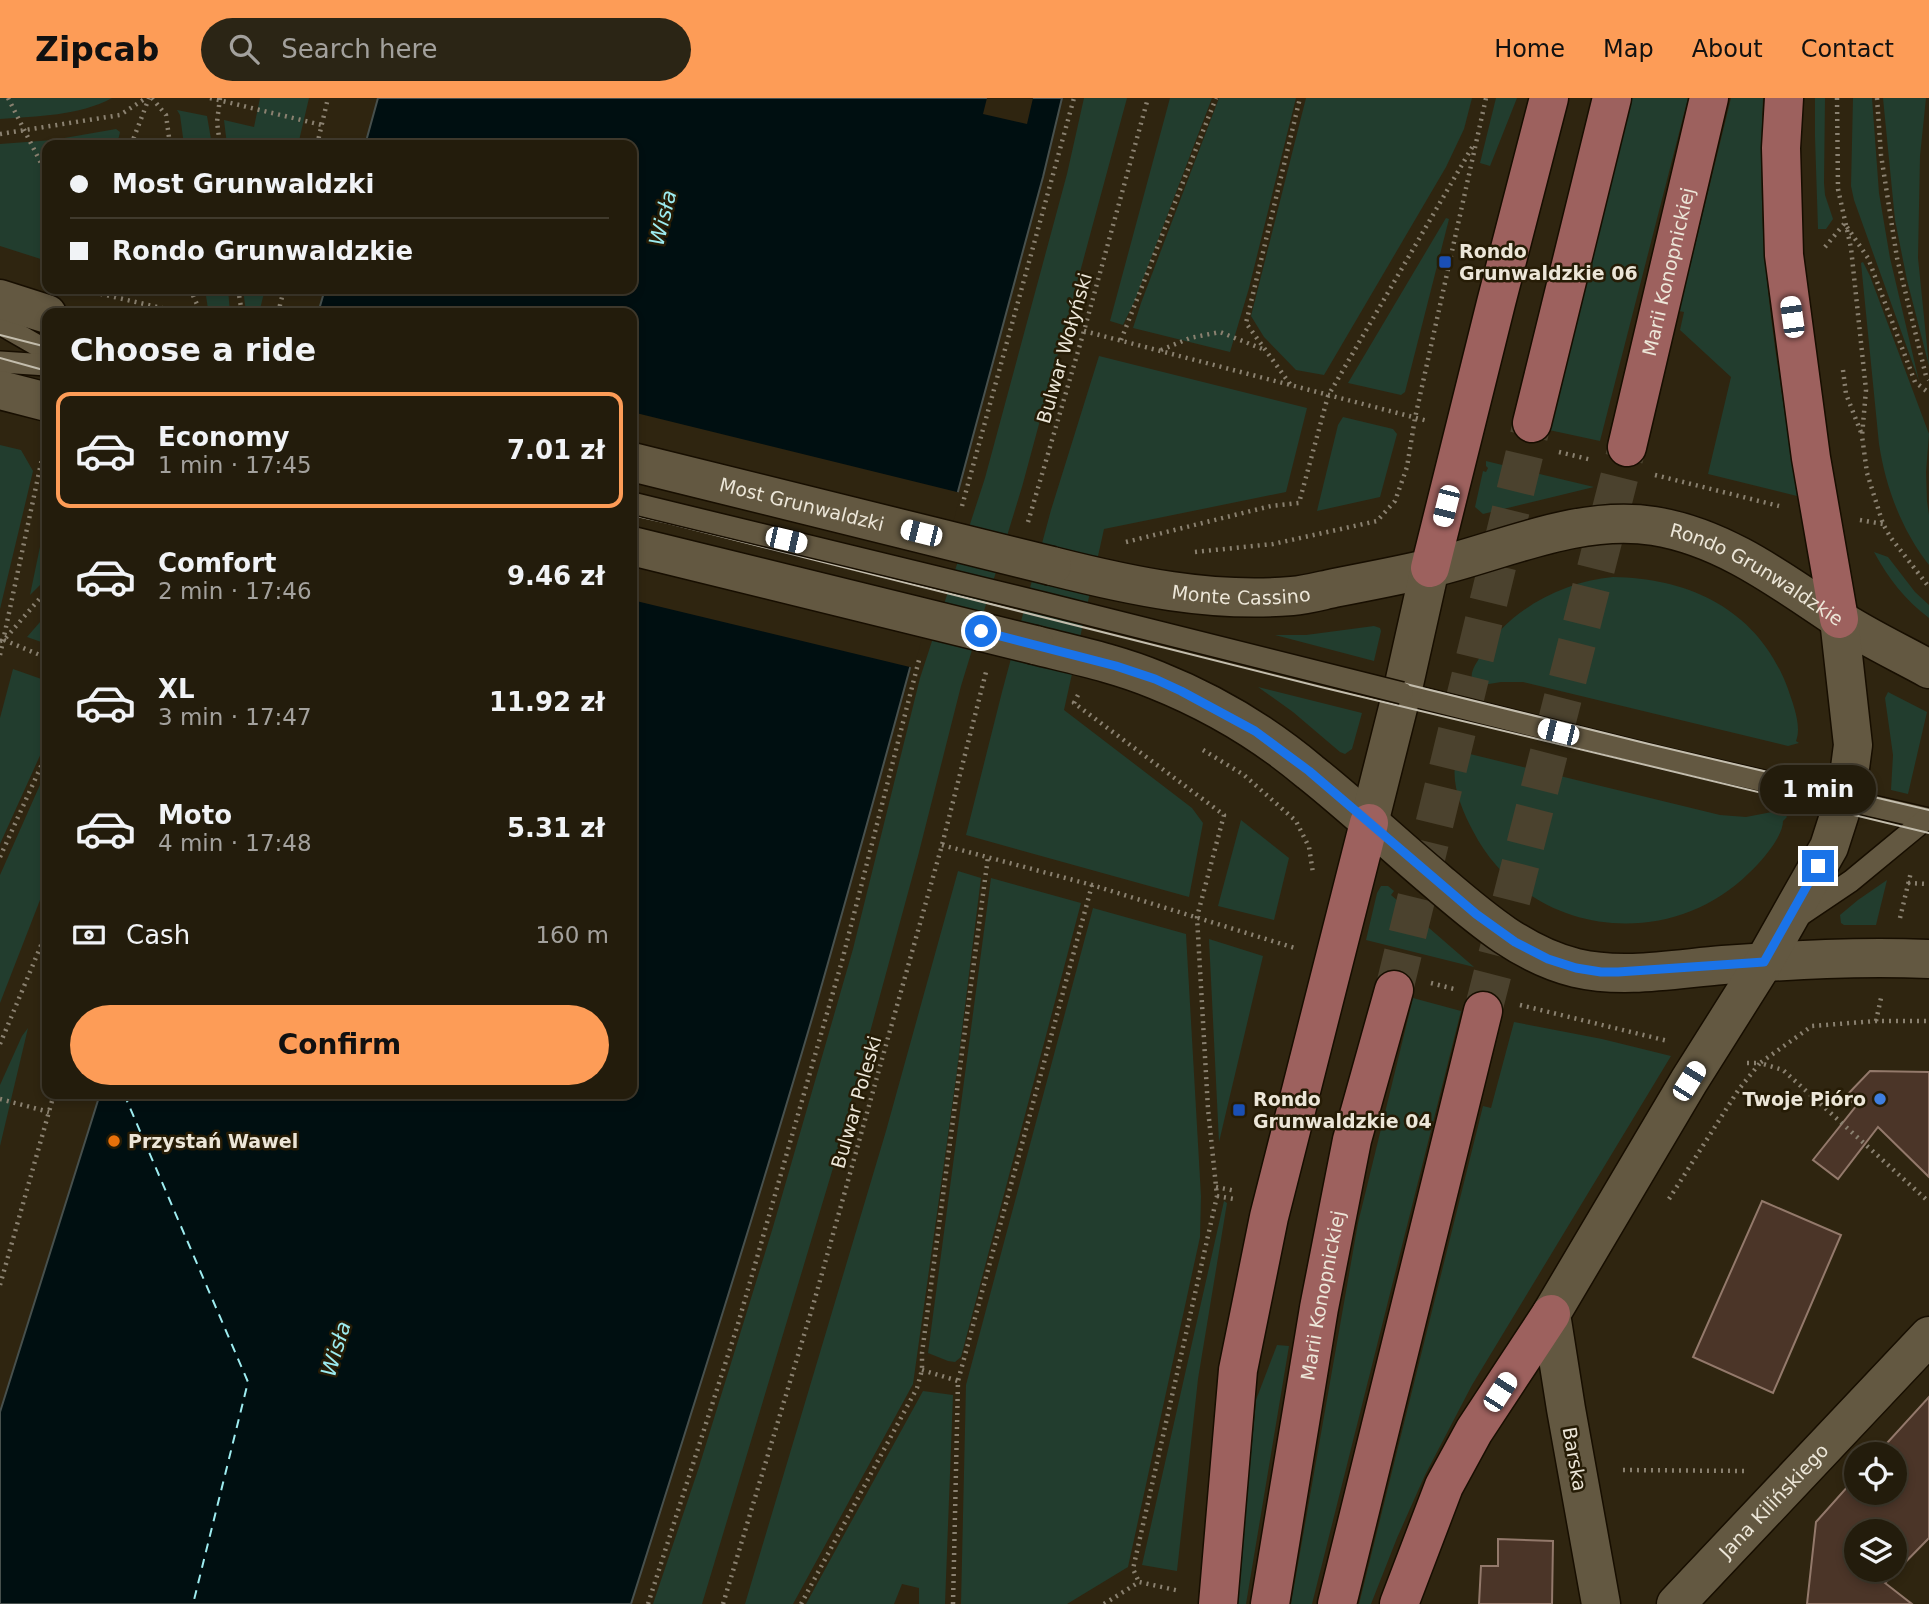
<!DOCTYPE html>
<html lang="en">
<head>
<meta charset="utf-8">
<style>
	:root { --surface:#231c0c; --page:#2b2515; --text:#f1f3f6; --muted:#a3a19d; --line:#403a2d; --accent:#fd9c57 }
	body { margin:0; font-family:"DejaVu Sans",sans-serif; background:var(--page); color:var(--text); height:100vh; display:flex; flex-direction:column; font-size:26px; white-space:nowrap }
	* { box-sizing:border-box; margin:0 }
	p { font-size:23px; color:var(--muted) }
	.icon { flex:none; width:38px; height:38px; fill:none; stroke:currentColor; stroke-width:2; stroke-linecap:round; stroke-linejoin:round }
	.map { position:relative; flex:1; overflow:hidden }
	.drawer { position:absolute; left:42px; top:210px; width:595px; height:791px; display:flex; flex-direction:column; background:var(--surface); border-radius:14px; box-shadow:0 4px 10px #0003,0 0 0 2px var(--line) }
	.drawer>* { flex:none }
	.hud { position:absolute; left:42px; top:42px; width:595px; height:154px; border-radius:14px; box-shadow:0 4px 10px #0003,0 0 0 2px var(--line); display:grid; align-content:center; height:154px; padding:0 28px; background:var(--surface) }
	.tools { position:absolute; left:1844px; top:1344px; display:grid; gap:14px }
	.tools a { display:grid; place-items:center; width:63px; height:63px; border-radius:50%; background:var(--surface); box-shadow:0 4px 10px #0003,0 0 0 2px var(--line); font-size:35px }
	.end { position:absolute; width:32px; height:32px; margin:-16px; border:9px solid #1a73e8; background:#fff; box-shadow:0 0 0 4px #fff }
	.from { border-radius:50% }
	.bubble { position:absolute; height:49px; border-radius:24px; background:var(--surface); box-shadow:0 4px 10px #0003,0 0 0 2px var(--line); font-size:23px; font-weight:600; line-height:49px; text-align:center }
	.car { position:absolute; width:21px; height:42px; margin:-21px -10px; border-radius:9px; box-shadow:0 0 5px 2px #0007; background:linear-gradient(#fff 24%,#345 0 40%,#fff 0 76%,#345 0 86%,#fff 0) }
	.hud b { display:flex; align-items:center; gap:24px; height:66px; font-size:26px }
	.hud b+b { border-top:2px solid var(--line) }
	.hud i { width:18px; height:18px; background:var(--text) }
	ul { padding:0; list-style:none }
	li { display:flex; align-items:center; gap:21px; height:116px; margin:0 14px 10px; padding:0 14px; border:4px solid transparent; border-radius:14px }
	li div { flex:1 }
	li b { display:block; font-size:26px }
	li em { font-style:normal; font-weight:600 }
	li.selected { border-color:var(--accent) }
	li>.icon { width:63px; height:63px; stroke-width:1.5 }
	h2 { padding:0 28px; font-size:32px; line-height:84px }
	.pay { display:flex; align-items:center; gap:18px; height:77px; padding:0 28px; font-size:26px }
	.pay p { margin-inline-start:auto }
	.action { display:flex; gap:14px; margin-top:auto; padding:14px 28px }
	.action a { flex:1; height:80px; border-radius:42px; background:var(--accent); color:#111; font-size:28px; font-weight:600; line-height:80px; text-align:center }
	header { display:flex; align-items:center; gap:42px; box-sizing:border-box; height:98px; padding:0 35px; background:var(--accent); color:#111 }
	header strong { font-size:33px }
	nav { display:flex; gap:38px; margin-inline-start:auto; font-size:24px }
	.search { width:490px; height:63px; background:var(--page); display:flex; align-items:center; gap:18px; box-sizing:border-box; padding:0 24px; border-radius:38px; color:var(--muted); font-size:26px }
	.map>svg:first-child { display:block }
	.green { fill:#223d2e }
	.water { fill:#000f11; stroke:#47504d; stroke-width:2 }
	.pier { fill:#2f2510 }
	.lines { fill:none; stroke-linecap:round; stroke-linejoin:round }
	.ferry { stroke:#9decf0; stroke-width:2; stroke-dasharray:9 7; stroke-linecap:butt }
	.building { fill:#4b3528; stroke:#93796b; stroke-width:2; fill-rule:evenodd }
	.primary-tunnel { stroke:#4b422e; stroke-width:38; stroke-dasharray:38 19; stroke-linecap:butt }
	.lane-casing { stroke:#170e00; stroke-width:24 }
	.street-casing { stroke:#170e00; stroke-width:41 }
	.secondary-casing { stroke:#170e00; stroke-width:41 }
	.primary-casing { stroke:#170e00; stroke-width:41 }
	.path { stroke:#8a8170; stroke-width:4.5; stroke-dasharray:2 5; stroke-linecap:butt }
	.lane { stroke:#635841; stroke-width:21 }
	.street { stroke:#635841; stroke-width:38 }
	.secondary { stroke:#635841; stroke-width:38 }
	.primary { stroke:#9d615e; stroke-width:38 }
	.tram { stroke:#c3bdad; stroke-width:2 }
	.lane-bridge-casing { stroke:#170e00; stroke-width:24; stroke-linecap:butt }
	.secondary-bridge-casing { stroke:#170e00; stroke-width:41; stroke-linecap:butt }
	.lane-bridge { stroke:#635841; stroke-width:21 }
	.secondary-bridge { stroke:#635841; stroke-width:38 }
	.route { stroke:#1a73e8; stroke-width:9 }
	.transit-dot { fill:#1a4fb4; stroke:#261c06; stroke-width:2.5 }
	.shop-dot { fill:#3f7fe0; stroke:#261c06; stroke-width:2.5 }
	.food-dot { fill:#e8710a; stroke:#261c06; stroke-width:2.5 }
	.labels { text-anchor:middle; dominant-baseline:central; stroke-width:5; stroke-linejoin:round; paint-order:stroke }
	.poi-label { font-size:19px; font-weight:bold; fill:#ece6d8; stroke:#261c06; text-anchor:start }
	.street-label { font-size:19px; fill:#ece6d8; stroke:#261c06 }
	.water-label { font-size:21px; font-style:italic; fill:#9decf0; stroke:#261c06 }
</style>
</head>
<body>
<header>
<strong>Zipcab</strong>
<div class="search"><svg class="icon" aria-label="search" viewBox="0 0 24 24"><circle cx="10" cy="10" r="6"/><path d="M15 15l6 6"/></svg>Search here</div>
<nav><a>Home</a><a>Map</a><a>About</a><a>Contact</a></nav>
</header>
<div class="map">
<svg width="1929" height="1506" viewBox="0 0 1929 1506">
	<rect width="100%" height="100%" fill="#2f2510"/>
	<!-- green -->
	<g class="green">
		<path d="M0,0H112C79,18 37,18 0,21Z"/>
		<polygon points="260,0 309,0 298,47 227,47 224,22 254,29"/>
		<polygon points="1084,0 1127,0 1022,389 961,588 918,758 833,1070 702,1506 653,1506 699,1369 773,1129 853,851 920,580 985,380 1067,76"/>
		<polygon points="1170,0 1212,0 1135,202 1123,227 1110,223"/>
		<polygon points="1219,0 1296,0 1249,190 1230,254 1133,230 1141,205"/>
		<polygon points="1306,0 1472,0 1464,31 1446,69 1324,277 1296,272 1264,239 1251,218"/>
		<polygon points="1496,0 1517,0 1490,68 1480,65"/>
		<polygon points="1632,0 1688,0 1600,343 1549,332"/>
		<path d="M1731,0H1763C1761,44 1761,89 1763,133C1768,222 1785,310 1797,398L1708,376L1731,279L1680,232L1684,214L1679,213Z"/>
		<polygon points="1815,0 1825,0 1824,85 1825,97 1833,121 1826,131 1818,131 1815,39"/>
		<polygon points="1853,0 1872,0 1879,95 1890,160 1919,283 1854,102 1851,88"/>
		<polygon points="1883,0 1926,0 1920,58 1918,160 1929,268 1907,182 1895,122"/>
		<polygon points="177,12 207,18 212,47 184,47 180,17"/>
		<polygon points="116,31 120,34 117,47 47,47 47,163 0,148 0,46 53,42"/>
		<polygon points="1446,120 1449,121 1405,294 1401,297 1348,285"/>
		<path d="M1863,164L1870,178L1929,336L1926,374L1927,403L1929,417V467C1901,431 1886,390 1879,346L1861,165Z"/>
		<polygon points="205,191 228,191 230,215 208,211"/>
		<polygon points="243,191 265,191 259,215 246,214"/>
		<polygon points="1099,258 1307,310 1286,394 1104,431 1064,612 1192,710 1203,725 1189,799 966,737 1002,594 1051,412"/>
		<polygon points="1343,319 1393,331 1397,336 1380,399 1317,413 1338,327"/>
		<polygon points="0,347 21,352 33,373 0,511"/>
		<polygon points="1486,363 1594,389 1483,416 1475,409 1483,373 1486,374 1488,370 1486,368"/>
		<polygon points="47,415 47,480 30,497"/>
		<path d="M1874,454L1888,459L1915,494L1929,507V520C1905,502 1888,480 1874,454Z"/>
		<path d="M1613,479C1692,480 1760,514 1788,591C1793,606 1802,628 1796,643L1799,645L1788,648L1523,584H1501L1477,588L1472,582C1470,572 1477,565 1481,557C1509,512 1561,484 1613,479Z"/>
		<polygon points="47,516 47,546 27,539"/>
		<polygon points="1374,528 1380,530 1381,533 1374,563 1275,537 1306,537"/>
		<polygon points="13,571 47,583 47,642 0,746 0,620"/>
		<polygon points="1258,589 1362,615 1352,651 1345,656 1340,654 1293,614"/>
		<polygon points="1888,594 1927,614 1908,696 1891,692 1893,657 1885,600"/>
		<path d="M1470,656L1720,717L1746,719L1777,713L1784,715L1787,719L1783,723C1783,739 1761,764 1749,775C1667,856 1527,838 1473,733C1463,714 1452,689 1455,667L1461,661L1468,660Z"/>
		<polygon points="47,671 47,784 0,905 0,777"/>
		<polygon points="1241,722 1289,760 1274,822 1218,808"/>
		<polygon points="958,773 981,780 956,980 913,1286 793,1506 745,1506 886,1033"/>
		<polygon points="991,780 1081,805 961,1259 955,1264 948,1263 928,1255"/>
		<polygon points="1887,782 1876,827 1844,827 1841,825 1840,817 1858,802"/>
		<polygon points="1381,788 1388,788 1394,793 1391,797 1474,869 1366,842 1377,795"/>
		<polygon points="1093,810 1186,836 1201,1098 1200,1139 1128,1469 1067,1506 961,1506 966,1287"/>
		<polygon points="1209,841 1263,858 1219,1044"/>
		<polygon points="1413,900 1461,913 1312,1506 1291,1506 1358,1125"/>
		<polygon points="1514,924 1602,941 1671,958 1472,1287 1425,1377 1397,1440 1371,1506 1359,1506 1483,1008 1491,1010"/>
		<polygon points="28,930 0,1048 0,987 22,938"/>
		<polygon points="1224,1103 1227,1105 1198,1281 1177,1473 1142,1467"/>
		<polygon points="1277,1247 1289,1248 1246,1506 1237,1506 1256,1302"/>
		<polygon points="923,1293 953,1297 945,1506 919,1506 919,1490 902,1486 894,1506 806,1506"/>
	</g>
	<!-- water -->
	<path class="water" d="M378,0H1062L1043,79C968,355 895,632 816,907C757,1108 694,1307 631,1506H0V1314L100,996H632V215H318L325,191H632V47H365Z"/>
	<!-- pier -->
	<g class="pier">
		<polygon points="987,0 1033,0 1027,26 983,16"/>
		<polygon points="632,314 961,395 914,570 632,502"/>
	</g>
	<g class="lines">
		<!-- ferry -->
		<polyline class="ferry" points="124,996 248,1284 193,1506"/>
	</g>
	<!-- building -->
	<g class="building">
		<polygon points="1870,973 1929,974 1929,1079 1878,1029 1838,1081 1813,1062 1856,1008 1846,998"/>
		<polygon points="1762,1103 1841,1137 1773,1295 1693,1259"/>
		<path d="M1929,1299V1440L1885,1485L1912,1506H1807L1816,1424L1857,1378V1395H1895V1356H1877ZM1857,1433H1895V1472H1857Z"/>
		<polygon points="1498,1441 1553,1443 1552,1506 1479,1506 1481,1468 1498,1468"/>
	</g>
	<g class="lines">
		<!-- primary-tunnel -->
		<g class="primary-tunnel">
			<polyline points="1394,892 1532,325"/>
			<polyline points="1483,913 1627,349"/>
		</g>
		<!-- lane casing -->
		<g class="lane-casing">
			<g id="lane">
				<polyline points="0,226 47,253"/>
				<polyline points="0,264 47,267"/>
				<polyline points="1402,595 1663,660 1929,721"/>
				<polyline points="1799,818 1851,783 1926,721"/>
			</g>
		</g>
		<!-- street casing -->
		<g class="street-casing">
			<g id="street">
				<path id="s1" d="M1676,1506L1929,1238"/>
			</g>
		</g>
		<!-- secondary casing -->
		<g class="secondary-casing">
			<g id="secondary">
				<polyline points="0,201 47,216"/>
				<polyline points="0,292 47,304"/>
				<path id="s2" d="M1052,468C1131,488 1211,505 1292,498C1306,497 1320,493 1334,490C1365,484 1396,478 1427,471C1501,454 1577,416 1654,428C1723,439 1780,482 1837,520C1866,539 1898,554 1929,571"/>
				<path d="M1035,547C1075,557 1118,566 1156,582C1211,604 1265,636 1310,674C1354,709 1395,748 1438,784C1479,819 1522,857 1576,870C1623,881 1675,871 1723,867C1792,862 1860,858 1929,861"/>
				<polyline points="1369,725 1404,586 1430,470"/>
				<polyline points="1601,1506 1566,1311 1551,1216 1689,983 1764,864 1829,749 1847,693 1853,647 1839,521"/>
			</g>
		</g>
		<!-- primary casing -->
		<g class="primary-casing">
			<g id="primary">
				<polyline points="1784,0 1781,50 1784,157 1811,360 1839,521"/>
				<polyline points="1532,325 1612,0"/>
				<path id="s3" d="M1627,349L1709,0"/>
				<polyline points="1430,470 1496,205 1549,0"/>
				<polyline points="1218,1506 1238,1272 1269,1119 1369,725"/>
				<path id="s4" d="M1270,1506L1319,1210L1352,1042L1394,892"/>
				<polyline points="1337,1506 1483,913"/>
				<polyline points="1399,1506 1444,1388 1474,1333 1551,1216"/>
			</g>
		</g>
		<!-- path -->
		<g class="path">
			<polyline points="8,0 47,77"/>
			<polyline points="152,0 166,17 170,47"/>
			<polyline points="210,0 322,27"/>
			<polyline points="220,0 217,24 220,47"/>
			<polyline points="1837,0 1838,91 1851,150 1866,292 1862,338 1867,375 1883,426 1891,440 1929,489"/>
			<polyline points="1877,0 1881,57 1897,160 1926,278 1929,282"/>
			<polyline points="0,36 120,17 146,0"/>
			<polyline points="131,47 149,0"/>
			<polyline points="317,47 328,0"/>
			<polyline points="1847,129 1868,160 1915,284 1929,295"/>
			<polyline points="1825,149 1844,126"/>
			<polyline points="80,191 183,215"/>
			<polyline points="190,191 201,215"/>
			<polyline points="238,191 242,215"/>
			<polyline points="278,215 284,191"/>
			<polyline points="1084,233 1428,323"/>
			<polyline points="1121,242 1216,0"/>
			<polyline points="1161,252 1190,240 1220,234 1265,252"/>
			<polyline points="1843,272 1846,296 1862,337"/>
			<polyline points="1290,286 1246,225 1300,0"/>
			<polyline points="1559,354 1592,362"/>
			<polyline points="1655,377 1779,408"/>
			<polyline points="962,408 1074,0"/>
			<polyline points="1860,422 1883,426"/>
			<polyline points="1028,424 1084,233 1148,0"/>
			<polyline points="1126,444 1271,408 1299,405 1328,298 1474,46"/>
			<polyline points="1195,454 1273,446 1377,423 1395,403 1407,369 1415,320 1486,0"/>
			<polyline points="4,542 47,560"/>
			<polyline points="0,543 4,542 47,492"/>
			<polyline points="0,557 46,342"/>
			<polyline points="1078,597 1074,605 1224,717 1197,819 1208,1011 1217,1098 1133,1471 1139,1484"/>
			<polyline points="1203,652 1244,677 1296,723 1309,749 1313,775"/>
			<polyline points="942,747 1092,787 1298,851"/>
			<polyline points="0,759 47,655"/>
			<polyline points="1908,785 1929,786"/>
			<polyline points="1900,820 1911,774"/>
			<polyline points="1431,885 1454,891"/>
			<polyline points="1520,907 1668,943"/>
			<polyline points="1876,923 1881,900"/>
			<polyline points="0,946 47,833"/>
			<polyline points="1747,965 1760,965 1812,928 1876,923 1929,923"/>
			<polyline points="0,1001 49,1014"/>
			<polyline points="1216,1089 1236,1093"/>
			<polyline points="1217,1098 1234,1101"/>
			<polyline points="1669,1101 1739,991 1760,965 1783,972 1929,1104"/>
			<polyline points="0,1187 54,996"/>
			<polyline points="922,1272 958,1283"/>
			<polyline points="1623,1372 1746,1373"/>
			<polyline points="648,1506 738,1226 842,863 920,558"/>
			<polyline points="723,1506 814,1204 942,747 986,574"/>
			<polyline points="801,1506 917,1290 922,1272 922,1255 988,759"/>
			<polyline points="953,1506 958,1283 1092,787"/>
			<polyline points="1104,1506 1139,1484 1180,1493"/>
		</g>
		<!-- lane -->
		<use href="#lane" class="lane"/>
		<!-- street -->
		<use href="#street" class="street"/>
		<!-- secondary -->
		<use href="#secondary" class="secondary"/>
		<!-- primary -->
		<use href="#primary" class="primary"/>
		<!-- tram -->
		<g class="tram">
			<polyline points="0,237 47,249"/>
			<polyline points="0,260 47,273"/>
			<polyline points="632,395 1649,646 1929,712"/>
			<polyline points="632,417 668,425 1325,590 1929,735"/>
		</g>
		<!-- lane-bridge casing -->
		<g class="lane-bridge-casing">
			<polyline id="lane-bridge" points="632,405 1043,505 1402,595"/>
		</g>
		<!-- secondary-bridge casing -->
		<g class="secondary-bridge-casing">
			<g id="secondary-bridge">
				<path id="s5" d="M632,364L1052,468"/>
				<polyline points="632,448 1035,547"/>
			</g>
		</g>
		<!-- lane-bridge -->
		<use href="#lane-bridge" class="lane-bridge"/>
		<!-- secondary-bridge -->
		<use href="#secondary-bridge" class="secondary-bridge"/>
	</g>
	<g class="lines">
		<!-- route -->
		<polyline class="route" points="981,533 1116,568 1155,581 1181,593 1255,633 1309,673 1476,816 1515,844 1548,861 1576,870 1601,874 1618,874 1764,864 1818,768"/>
	</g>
	<!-- markers -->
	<g class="transit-dot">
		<rect x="1438" y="157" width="14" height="14" rx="3.5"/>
		<rect x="1232" y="1005" width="14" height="14" rx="3.5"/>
	</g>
	<circle class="shop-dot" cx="1880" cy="1001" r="7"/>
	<circle class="food-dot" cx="114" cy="1043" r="7"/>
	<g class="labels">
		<!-- poi labels -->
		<g class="poi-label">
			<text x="1459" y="153">Rondo<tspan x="1459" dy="22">Grunwaldzkie 06</tspan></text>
			<text x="1253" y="1001">Rondo<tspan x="1253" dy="22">Grunwaldzkie 04</tspan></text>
			<text x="1866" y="1001" text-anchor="end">Twoje Pióro</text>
			<text x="128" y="1043">Przystań Wawel</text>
		</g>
		<!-- street labels -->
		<g class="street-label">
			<text stroke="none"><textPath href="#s3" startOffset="180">Marii Konopnickiej</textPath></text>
			<text transform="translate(1064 250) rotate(-74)">Bulwar Wołyński</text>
			<text stroke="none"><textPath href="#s5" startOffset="175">Most Grunwaldzki</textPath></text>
			<text stroke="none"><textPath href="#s2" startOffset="728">Rondo Grunwaldzkie</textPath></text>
			<text stroke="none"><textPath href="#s2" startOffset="192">Monte Cassino</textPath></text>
			<text transform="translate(856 1004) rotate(-74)">Bulwar Poleski</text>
			<text stroke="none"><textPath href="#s4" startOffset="313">Marii Konopnickiej</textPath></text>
			<text transform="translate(1575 1361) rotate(80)">Barska</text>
			<text stroke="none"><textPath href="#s1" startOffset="142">Jana Kilińskiego</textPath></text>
		</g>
		<!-- water labels -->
		<g class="water-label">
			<text transform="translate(663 120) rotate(-76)">Wisła</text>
			<text transform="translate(336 1251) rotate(-73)">Wisła</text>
		</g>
	</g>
</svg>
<div class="tools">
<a><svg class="icon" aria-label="locate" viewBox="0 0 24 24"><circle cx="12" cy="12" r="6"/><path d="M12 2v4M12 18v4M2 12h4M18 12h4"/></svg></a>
<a><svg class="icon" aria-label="layers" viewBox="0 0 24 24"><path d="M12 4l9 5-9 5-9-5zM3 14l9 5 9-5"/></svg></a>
</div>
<i class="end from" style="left:981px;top:533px"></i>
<i class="end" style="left:1818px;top:768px"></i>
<div class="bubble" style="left:1760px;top:667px;width:116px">1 min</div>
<i class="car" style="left:1792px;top:219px;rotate:352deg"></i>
<i class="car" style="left:1446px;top:408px;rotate:194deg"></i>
<i class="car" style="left:921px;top:435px;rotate:284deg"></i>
<i class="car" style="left:786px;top:442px;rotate:103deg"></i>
<i class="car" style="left:1558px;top:634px;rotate:284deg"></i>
<i class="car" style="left:1689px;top:983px;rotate:32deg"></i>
<i class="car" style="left:1500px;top:1294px;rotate:33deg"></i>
<div class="hud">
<b><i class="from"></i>Most Grunwaldzki</b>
<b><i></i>Rondo Grunwaldzkie</b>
</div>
<section class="drawer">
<h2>Choose a ride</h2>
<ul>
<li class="selected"><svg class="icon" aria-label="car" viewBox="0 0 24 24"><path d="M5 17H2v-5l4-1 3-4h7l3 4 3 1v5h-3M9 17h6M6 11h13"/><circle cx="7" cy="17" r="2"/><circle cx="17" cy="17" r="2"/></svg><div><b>Economy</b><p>1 min · 17:45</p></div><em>7.01 zł</em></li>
<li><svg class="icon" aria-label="car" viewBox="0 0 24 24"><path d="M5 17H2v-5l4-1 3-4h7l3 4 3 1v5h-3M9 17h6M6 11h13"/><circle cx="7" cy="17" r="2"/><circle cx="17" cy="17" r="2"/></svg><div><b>Comfort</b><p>2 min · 17:46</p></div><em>9.46 zł</em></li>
<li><svg class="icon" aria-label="car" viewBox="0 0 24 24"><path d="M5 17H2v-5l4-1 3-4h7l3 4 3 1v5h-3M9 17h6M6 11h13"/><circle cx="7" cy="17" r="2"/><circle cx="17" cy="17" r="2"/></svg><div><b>XL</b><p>3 min · 17:47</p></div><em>11.92 zł</em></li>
<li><svg class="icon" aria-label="car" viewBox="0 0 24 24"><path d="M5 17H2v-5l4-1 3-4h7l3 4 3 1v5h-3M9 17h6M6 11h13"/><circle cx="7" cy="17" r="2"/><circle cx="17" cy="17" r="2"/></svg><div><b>Moto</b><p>4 min · 17:48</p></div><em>5.31 zł</em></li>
</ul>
<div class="pay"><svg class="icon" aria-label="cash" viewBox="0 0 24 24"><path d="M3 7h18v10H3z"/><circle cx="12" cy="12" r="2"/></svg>Cash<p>160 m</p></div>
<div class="action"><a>Confirm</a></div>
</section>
</div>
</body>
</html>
